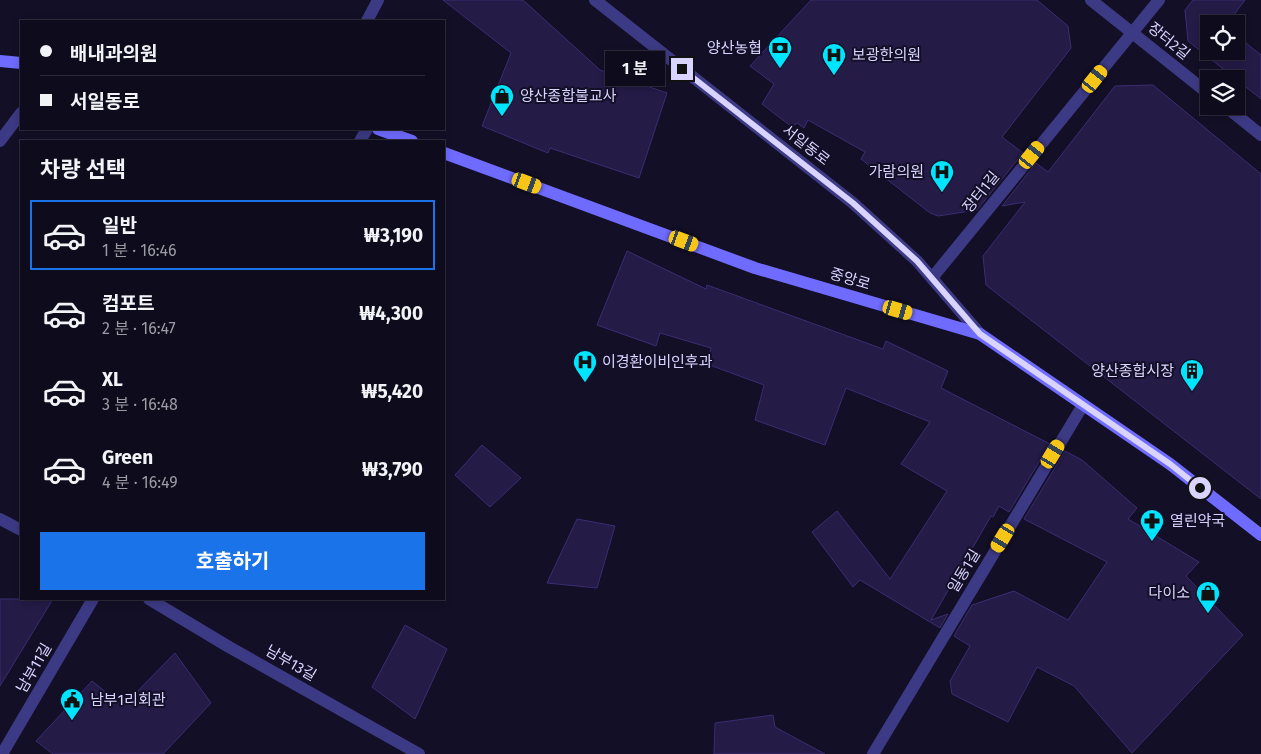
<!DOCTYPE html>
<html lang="ko">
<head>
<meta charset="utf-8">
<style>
	:root { --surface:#0e0b1c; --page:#1c1929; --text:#f1f3f6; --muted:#9b9ba3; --line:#2e2b3b; --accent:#1a73e8 }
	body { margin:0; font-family:"Fira Sans","Noto Sans KR",sans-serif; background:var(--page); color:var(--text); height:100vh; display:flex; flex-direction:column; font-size:19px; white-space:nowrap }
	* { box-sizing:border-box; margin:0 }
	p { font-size:16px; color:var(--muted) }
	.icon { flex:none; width:28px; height:28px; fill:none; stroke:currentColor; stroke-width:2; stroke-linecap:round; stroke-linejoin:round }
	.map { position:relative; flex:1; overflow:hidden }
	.sheet { position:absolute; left:20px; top:140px; width:425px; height:460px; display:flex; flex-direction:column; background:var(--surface); border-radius:0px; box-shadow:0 2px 8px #0003,0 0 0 1px var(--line) }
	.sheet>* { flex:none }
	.guide { position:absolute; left:20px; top:20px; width:425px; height:110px; border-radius:0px; box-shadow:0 2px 8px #0003,0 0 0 1px var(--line); display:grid; align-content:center; height:110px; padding:0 20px; background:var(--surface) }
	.fabs { position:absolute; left:1200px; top:15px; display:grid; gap:10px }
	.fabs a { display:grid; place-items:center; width:45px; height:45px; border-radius:0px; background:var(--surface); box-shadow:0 2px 8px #0003,0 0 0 1px var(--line); font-size:25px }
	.end { position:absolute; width:22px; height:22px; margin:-11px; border:6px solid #d9d4ff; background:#111; box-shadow:0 0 0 2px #111 }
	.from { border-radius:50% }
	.bubble { position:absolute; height:35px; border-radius:0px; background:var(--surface); box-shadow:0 2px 8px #0003,0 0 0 1px var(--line); font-size:16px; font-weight:700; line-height:35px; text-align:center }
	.car { position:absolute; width:15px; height:30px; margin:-15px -8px; border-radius:6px; box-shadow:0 0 4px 1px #0007; background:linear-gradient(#f5c518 24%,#345 0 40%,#f5c518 0 76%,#345 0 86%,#f5c518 0) }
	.guide b { display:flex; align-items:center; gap:18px; height:48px; font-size:19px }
	.guide b+b { border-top:1px solid var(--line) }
	.guide i { width:12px; height:12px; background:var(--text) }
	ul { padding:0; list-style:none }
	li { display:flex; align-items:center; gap:15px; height:70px; margin:0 10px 8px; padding:0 10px; border:2px solid transparent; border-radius:0px }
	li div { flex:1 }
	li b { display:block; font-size:19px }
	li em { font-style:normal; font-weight:700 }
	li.selected { border-color:var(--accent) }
	li>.icon { width:45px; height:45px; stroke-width:1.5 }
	h2 { padding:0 20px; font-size:22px; line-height:60px }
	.action { display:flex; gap:10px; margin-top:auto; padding:10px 20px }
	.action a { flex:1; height:58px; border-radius:0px; background:var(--accent); color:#fff; font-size:20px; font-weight:700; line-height:58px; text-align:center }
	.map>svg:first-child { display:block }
	.building { fill:#241b47; stroke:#3b2d73 }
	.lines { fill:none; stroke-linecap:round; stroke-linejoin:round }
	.lane { stroke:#3d3a85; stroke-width:12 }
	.street { stroke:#3d3a85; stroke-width:12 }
	.secondary { stroke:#6f6bff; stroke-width:12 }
	.route { stroke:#d9d4ff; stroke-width:6 }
	.labels { text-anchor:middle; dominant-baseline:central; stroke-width:4; stroke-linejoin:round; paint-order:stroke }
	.street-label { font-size:15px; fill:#d9d4ff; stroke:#130f26 }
	.poi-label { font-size:15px; fill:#d9d4ff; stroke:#130f26; text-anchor:start }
</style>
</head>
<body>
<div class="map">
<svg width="1261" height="754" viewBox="0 0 1261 754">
	<rect width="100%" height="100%" fill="#130f26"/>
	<!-- building -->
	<g class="building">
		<polygon points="443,0 523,0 600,70 667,93 639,178 550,148 548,153 482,126 511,53"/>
		<polygon points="811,0 1037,0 1068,26 1071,48 1002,137 1023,153 977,210 938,216 930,213 861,159 865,152 808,120 804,128 797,123 792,127 762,104 774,84 750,66"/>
		<polygon points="1193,0 1245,0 1227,24 1209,24 1209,51 1236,51 1236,35 1261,55 1261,99 1188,41 1185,10"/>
		<polygon points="1153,85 1261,174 1261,499 986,285 983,256 1025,202 1002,206 1036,163 1048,172 1115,86"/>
		<polygon points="627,251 706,289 707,285 883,349 886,341 948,371 941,388 1050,444 1009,512 999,506 993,517 991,516 931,620 948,614 940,628 860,580 853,587 812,532 837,511 890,579 947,491 901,464 930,422 846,388 825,445 755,420 764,385 707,364 711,348 660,333 656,346 597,325"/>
		<polygon points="482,445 521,478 490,507 455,475"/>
		<polygon points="1065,451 1082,460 1137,508 1128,519 1199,562 1186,576 1243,635 1132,753 1074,686 1037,667 1008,722 952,694 950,681 970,646 954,636 972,605 1014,591 1068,620 1107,562 1024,519"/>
		<polygon points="577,519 615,526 597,588 547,583"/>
		<polygon points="0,599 53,599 0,686"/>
		<polygon points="405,625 447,649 415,719 372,687"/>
		<polygon points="175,653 211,703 163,754 53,754 36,741 92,681 123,706"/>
		<polygon points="773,715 775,727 825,754 714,754 715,723"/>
	</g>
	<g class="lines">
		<!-- lane -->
		<g class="lane">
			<polyline points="1091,0 1209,94"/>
			<polyline points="367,21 378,0"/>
			<polyline points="1225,106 1261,135"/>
			<polyline points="932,278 1159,0"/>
		</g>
		<!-- street -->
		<g class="street">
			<polyline points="595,0 853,203 917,261 980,334"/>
			<polyline points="0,141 21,113"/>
			<polyline points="360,141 367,129"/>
			<polyline points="0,519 21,530"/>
			<polyline points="149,599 229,647 419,754"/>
			<polyline points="2,754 93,599"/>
			<polyline points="873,754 1083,405"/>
		</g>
		<!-- secondary -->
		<g class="secondary">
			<polyline points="0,61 21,63"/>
			<polyline points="378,129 412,141"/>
			<polyline points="444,153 755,268 980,334 1170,464 1261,535"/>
		</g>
	</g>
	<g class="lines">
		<!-- route -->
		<polyline class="route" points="682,69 853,203 917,261 980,334 1170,464 1200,488"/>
	</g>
	<!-- icons -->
	<defs>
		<g id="bank-pin" transform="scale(1.25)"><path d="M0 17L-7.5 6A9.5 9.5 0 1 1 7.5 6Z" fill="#00e5ff" stroke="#130f26"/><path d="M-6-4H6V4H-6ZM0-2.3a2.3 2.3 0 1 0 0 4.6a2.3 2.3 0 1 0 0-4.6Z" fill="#111"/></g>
		<g id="hospital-pin" transform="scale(1.25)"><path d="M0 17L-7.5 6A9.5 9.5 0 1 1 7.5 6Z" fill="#00e5ff" stroke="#130f26"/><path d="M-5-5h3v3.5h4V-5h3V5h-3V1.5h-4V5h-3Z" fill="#111"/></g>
		<g id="shop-pin" transform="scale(1.25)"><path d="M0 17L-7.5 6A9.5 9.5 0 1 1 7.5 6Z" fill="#00e5ff" stroke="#130f26"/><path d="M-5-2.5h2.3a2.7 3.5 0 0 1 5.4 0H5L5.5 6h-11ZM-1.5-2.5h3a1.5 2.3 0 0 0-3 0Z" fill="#111"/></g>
		<g id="building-pin" transform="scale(1.25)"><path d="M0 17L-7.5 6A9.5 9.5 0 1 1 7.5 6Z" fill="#00e5ff" stroke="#130f26"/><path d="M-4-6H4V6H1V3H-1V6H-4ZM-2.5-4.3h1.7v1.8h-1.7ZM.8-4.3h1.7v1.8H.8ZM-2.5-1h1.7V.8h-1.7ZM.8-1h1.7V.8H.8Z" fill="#111"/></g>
		<g id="pharmacy-pin" transform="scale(1.25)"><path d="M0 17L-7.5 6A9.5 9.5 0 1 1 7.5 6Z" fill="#00e5ff" stroke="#130f26"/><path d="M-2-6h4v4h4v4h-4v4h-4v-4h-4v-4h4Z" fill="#111"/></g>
		<g id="civic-pin" transform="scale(1.25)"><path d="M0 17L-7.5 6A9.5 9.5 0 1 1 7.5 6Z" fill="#00e5ff" stroke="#130f26"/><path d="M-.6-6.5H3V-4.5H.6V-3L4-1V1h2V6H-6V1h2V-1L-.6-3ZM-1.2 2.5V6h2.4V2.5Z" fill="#111"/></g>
	</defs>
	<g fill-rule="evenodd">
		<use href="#bank-pin" x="780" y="48"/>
		<use href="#hospital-pin" x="834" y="55"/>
		<use href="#shop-pin" x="502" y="96"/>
		<use href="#hospital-pin" x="942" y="172"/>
		<use href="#hospital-pin" x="585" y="362"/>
		<use href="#building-pin" x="1192" y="371"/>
		<use href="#pharmacy-pin" x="1152" y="521"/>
		<use href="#shop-pin" x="1208" y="593"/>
		<use href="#civic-pin" x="72" y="700"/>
	</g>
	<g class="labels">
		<!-- street labels -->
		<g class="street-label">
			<text transform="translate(1169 41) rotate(39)">장터2길</text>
			<text transform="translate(806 145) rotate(38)">서일동로</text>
			<text transform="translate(981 192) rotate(-51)">장터1길</text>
			<text transform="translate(850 279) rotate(17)">중앙로</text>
			<text transform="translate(964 571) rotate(-59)">일동1길</text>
			<text transform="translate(291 663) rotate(30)">남부13길</text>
			<text transform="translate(34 668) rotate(-60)">남부11길</text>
		</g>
		<!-- poi labels -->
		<g class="poi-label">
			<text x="762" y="48" text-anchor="end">양산농협</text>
			<text x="852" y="55">보광한의원</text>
			<text x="520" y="96">양산종합불교사</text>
			<text x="924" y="172" text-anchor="end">가람의원</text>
			<text x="602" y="362">이경환이비인후과</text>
			<text x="1174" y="371" text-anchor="end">양산종합시장</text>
			<text x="1170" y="521">열린약국</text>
			<text x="1190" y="593" text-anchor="end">다이소</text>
			<text x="90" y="700">남부1리회관</text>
		</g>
	</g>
</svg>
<div class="fabs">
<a><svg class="icon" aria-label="locate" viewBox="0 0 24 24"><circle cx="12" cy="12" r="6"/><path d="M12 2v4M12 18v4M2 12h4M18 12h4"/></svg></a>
<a><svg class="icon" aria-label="layers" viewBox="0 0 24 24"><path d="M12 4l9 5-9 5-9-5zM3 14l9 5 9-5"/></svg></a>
</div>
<i class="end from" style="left:1200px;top:488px"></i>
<i class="end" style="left:682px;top:69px"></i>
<div class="bubble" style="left:605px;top:51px;width:60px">1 분</div>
<i class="car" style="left:1095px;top:79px;rotate:39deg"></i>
<i class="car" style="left:1032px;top:155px;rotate:39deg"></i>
<i class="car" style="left:527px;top:183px;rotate:110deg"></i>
<i class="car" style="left:684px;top:241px;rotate:110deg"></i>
<i class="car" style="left:898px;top:310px;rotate:106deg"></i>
<i class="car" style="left:1053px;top:454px;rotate:31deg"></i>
<i class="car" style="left:1003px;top:538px;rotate:211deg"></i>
<div class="guide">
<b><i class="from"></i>배내과의원</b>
<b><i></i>서일동로</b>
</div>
<section class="sheet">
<h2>차량 선택</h2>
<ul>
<li class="selected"><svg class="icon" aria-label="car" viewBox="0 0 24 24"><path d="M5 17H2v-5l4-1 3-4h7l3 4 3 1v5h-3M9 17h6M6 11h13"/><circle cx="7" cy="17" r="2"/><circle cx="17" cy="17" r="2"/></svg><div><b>일반</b><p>1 분 · 16:46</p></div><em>₩3,190</em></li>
<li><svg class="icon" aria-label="car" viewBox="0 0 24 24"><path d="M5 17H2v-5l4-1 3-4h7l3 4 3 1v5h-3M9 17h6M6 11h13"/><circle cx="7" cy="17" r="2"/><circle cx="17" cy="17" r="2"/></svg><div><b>컴포트</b><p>2 분 · 16:47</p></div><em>₩4,300</em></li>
<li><svg class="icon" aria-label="car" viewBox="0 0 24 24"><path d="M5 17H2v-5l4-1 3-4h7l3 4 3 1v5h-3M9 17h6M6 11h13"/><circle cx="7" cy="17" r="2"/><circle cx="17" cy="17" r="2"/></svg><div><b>XL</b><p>3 분 · 16:48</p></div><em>₩5,420</em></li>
<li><svg class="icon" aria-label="car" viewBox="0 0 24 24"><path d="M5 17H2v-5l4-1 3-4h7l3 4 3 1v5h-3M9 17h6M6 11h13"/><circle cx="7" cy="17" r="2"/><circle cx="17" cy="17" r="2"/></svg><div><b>Green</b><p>4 분 · 16:49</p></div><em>₩3,790</em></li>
</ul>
<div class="action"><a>호출하기</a></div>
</section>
</div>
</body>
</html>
